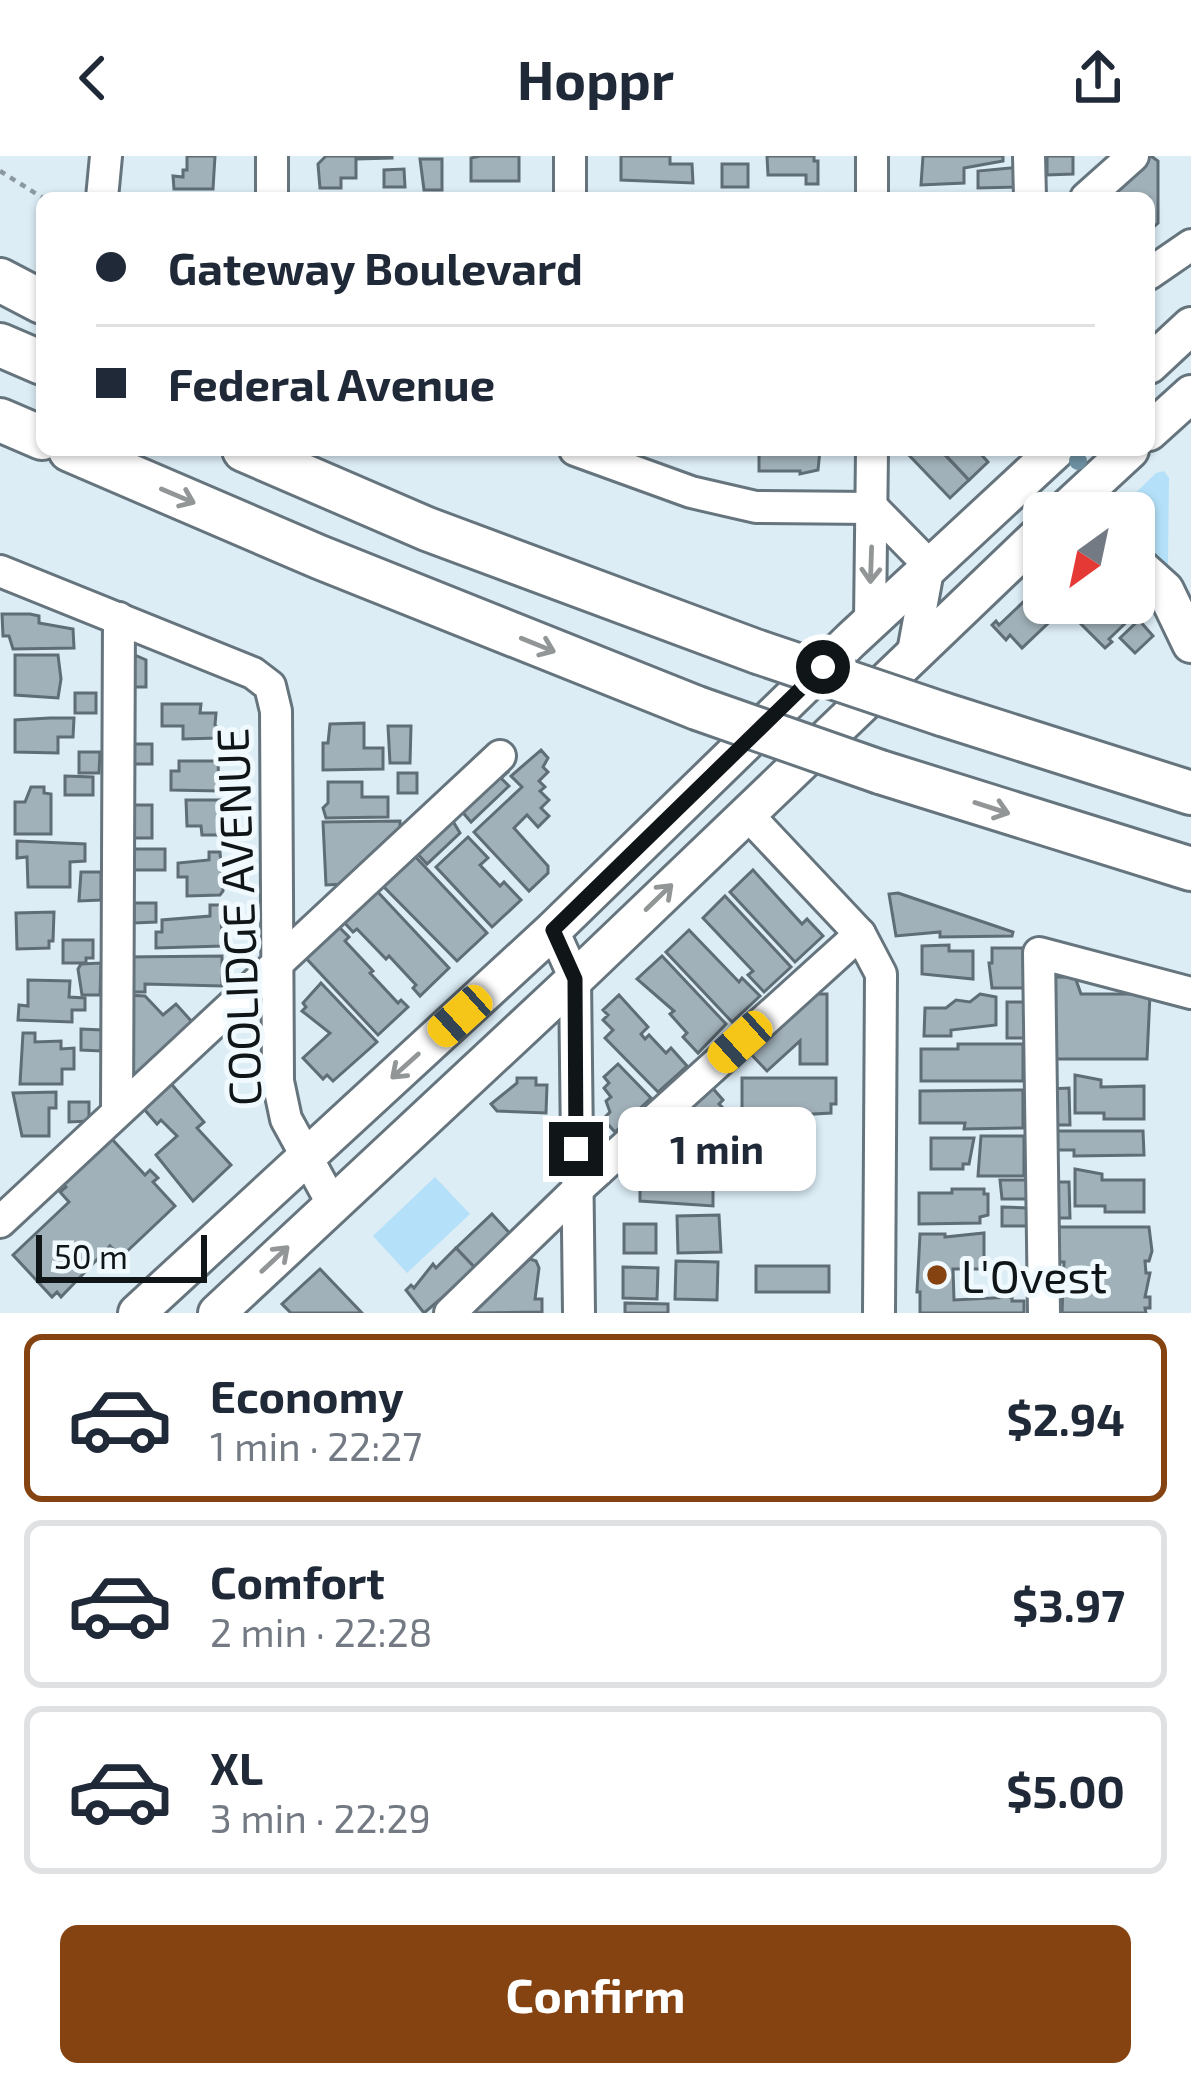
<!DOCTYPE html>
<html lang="en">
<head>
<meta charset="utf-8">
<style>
	:root { --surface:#fff; --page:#f2f2f3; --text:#1f2937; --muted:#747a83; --line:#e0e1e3; --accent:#854311 }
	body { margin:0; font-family:"Exo 2",sans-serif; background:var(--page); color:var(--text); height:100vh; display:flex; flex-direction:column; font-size:45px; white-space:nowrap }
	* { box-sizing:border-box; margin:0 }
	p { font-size:39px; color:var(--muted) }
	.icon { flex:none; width:66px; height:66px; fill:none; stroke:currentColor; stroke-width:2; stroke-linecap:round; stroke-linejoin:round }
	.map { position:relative; height:1157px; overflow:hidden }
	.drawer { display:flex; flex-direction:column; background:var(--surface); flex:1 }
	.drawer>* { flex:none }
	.hud { position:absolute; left:36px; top:36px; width:1119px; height:264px; border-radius:18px; box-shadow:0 3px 9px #0004; display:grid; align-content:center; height:264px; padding:0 60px; background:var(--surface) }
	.needle { width:78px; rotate:213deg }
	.fabs { position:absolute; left:1023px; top:336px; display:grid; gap:24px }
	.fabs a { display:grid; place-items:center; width:132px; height:132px; border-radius:18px; background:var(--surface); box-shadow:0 3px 9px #0004; font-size:60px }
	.scale { position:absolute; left:36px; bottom:30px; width:171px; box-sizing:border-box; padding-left:12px; border:6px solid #101518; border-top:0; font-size:33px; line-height:42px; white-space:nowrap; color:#101518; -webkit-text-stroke:9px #eff9fe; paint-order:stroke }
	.end { position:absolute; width:54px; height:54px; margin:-27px; border:15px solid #101518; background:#fff; box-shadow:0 0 0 6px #fff }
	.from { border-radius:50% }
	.bubble { position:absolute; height:84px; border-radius:18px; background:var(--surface); box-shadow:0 3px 9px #0004; font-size:39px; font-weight:700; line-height:84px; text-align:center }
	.car { position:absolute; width:36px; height:72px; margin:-36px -18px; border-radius:15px; box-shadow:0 0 9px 3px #0007; background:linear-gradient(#f5c518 24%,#345 0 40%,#f5c518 0 76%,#345 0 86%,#f5c518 0) }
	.hud b { display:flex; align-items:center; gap:42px; height:114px; font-size:45px }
	.hud b+b { border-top:3px solid var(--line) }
	.hud i { width:30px; height:30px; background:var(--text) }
	ul { padding:21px 0 0; list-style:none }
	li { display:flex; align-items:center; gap:36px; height:168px; margin:0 24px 18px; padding:0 36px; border:6px solid var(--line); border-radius:18px }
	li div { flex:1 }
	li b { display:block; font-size:45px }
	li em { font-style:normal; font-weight:700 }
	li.on { border-color:var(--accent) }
	li>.icon { width:108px; height:108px; stroke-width:1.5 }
	.action { display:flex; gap:24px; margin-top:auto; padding:24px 60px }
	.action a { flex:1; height:138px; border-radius:18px; background:var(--accent); color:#fff; font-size:48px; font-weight:700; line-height:138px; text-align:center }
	header { display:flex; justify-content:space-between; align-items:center; height:156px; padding:0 60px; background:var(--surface); font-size:54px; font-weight:700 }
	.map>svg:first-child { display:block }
	.green { fill:#b4e1f9 }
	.building { fill:#a1b1b9; stroke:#5f6d75; stroke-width:3 }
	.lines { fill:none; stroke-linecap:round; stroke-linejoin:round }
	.minor-casing { stroke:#66747d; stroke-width:36 }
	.major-casing { stroke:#66747d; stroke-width:42 }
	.highway-casing { stroke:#66747d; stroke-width:48 }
	.path { stroke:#8c989f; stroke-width:4.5; stroke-dasharray:6 6; stroke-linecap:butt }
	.minor { stroke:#fff; stroke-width:30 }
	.major { stroke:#fff; stroke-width:36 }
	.highway { stroke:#fff; stroke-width:42 }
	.highway-bridge-casing { stroke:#66747d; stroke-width:48; stroke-linecap:butt }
	.highway-bridge { stroke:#fff; stroke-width:42 }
	.tree { fill:#6f91a2 }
	.oneway { stroke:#939697 }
	.route { stroke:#101518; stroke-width:15 }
	.poi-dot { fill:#854311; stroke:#eff9fe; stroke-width:4.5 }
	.labels { text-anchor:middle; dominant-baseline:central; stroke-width:10; stroke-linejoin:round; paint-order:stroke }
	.street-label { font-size:45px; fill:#101518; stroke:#eff9fe }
	.poi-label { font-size:45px; fill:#101518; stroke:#eff9fe; text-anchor:start }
</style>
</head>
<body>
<header><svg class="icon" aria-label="back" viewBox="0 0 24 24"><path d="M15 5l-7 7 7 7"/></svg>Hoppr<svg class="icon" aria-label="share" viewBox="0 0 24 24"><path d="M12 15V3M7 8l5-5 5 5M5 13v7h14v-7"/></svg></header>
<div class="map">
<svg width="1191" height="1157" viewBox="0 0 1191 1157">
	<rect width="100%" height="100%" fill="#dcedf6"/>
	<!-- green -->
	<g class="green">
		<polygon points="1164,315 1169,322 1168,408 1164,411 1134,392 1134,357 1115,357 1156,317"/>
		<polygon points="435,1021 470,1058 407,1117 373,1080"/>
	</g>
	<!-- building -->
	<g class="building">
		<polygon points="187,0 215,0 213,33 174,33 173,20 183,21 183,14 187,14"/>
		<polygon points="326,0 392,0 392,2 356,3 356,22 341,22 341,32 320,32 318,8"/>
		<polygon points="480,0 519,0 519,25 471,25 471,2"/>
		<polygon points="621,0 670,0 670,8 692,8 693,27 621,24"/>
		<polygon points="767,0 814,0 814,5 818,5 818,28 806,28 806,19 768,19"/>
		<polygon points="923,0 1003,0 1003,5 964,12 964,27 921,29"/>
		<polygon points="1047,0 1073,0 1073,18 1047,19"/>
		<polygon points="1151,0 1158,5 1158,67 1149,75 1149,42 1107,42"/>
		<polygon points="420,3 442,3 442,34 424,34"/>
		<rect x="722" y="8" width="26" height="23"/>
		<polygon points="1022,11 1023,31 978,32 978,15"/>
		<polygon points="404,13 405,31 384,31 384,14"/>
		<polygon points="820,294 818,314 800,318 800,315 759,315 759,295"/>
		<polygon points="904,294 943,297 969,324 950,342"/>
		<polygon points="941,294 977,294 988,306 969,324"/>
		<polygon points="1038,432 1044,439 1044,447 1052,447 1060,456 1022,492 1010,479 1006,484 992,469 996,465 999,469"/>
		<polygon points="1058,447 1130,447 1138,455 1109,483 1112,486 1105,492 1080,467 1085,462 1076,452 1069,458"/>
		<polygon points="2,458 30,458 39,460 39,467 73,473 74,492 13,493 9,480 3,480"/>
		<polygon points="1139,464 1153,480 1135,497 1120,482"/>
		<polygon points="121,493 146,504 146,531 120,531"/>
		<polygon points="15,499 58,499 61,523 58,542 15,539"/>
		<rect x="75" y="537" width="21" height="20"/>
		<polygon points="162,548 201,548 200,557 216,557 215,569 221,576 218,582 183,583 183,570 162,570"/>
		<polygon points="50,562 74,562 73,581 58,581 58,597 15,596 15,564"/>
		<polygon points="364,567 364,592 383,592 383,613 323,614 323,587 328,587 330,568"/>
		<polygon points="388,570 411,570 410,607 390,607"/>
		<rect x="133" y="588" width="19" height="20"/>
		<polygon points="541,594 548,602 543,611 548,616 539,625 545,631 540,635 549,644 541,652 549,660 538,671 527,659 514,672 548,710 548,717 529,735 474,676 522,631 511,620"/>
		<polygon points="79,596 100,596 99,617 79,617"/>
		<polygon points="179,605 218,605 219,635 171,634 171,615 179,615"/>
		<polygon points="503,610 508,616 501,622 509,630 471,666 459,652"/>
		<rect x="398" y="617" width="19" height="20"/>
		<polygon points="65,620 93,621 93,639 65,639"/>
		<polygon points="328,626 362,626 362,641 388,641 388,661 326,662 323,652 328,647"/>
		<polygon points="31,631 44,631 44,637 51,638 51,678 15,678 15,646 25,646"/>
		<polygon points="186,644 221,644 221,679 202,679 201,670 187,670"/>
		<rect x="131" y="649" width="21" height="33"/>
		<polygon points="451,662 460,677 427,708 414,694"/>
		<polygon points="400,665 400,673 346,728 326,729 323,666"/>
		<polygon points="468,681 488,702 480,709 500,730 504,726 521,744 492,771 436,711"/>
		<polygon points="17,685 85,688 85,705 70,706 70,731 28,731 27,701 17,702"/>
		<rect x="126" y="693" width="39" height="21"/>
		<polygon points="209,696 220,696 223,735 220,739 187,740 187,721 178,721 178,707 209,704"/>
		<polygon points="412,697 487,777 457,805 381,728"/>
		<polygon points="753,714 802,768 807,763 823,780 795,806 730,736"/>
		<polygon points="81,716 101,716 101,744 79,745"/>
		<polygon points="375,733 449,812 420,840 413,832 416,829 389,800 386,803 357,773 353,776 342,764"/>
		<polygon points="898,737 1013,776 1012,780 940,781 940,776 896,780 889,738"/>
		<polygon points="725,740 791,811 764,836 748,819 753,815 703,762"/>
		<polygon points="134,747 156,747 156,766 134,767"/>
		<polygon points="210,749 221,749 222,790 156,792 156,776 162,776 162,764 210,760"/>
		<polygon points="54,756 53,785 49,785 49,792 17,793 16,757"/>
		<polygon points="337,769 349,781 345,785 373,815 370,817 398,847 401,844 408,851 378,879 304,800"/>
		<polygon points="689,774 739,826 742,822 760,840 732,866 666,796"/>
		<polygon points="63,784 93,784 93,802 86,802 86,807 63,807"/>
		<polygon points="949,789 949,795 973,795 973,823 922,818 922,790"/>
		<polygon points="992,792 1024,792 1024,832 992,832 989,807 992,807"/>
		<polygon points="222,800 222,830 145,828 145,836 126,836 125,801"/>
		<polygon points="662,800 726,868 698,897 683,881 687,877 670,858 674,855 637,823"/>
		<polygon points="101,807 100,839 82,839 78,813 81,808"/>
		<polygon points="1051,821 1075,821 1081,838 1150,838 1147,903 1054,903"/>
		<polygon points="28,824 70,825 69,841 85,842 85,854 72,854 72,866 18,864 19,849 28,850"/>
		<polygon points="321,827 377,886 333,925 327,919 323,923 303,902 330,877 302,855 306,851 303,847"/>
		<polygon points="812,838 827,838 827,908 800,908 800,885 767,915 749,896"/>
		<polygon points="980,838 996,841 996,869 951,874 951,880 924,880 925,852 946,852 956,844 970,846"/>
		<polygon points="126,839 145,840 163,859 176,848 193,867 136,919 126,909"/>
		<polygon points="619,839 648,871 641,878 645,883 649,879 666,897 671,892 687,910 658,936 605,882 613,874 603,864 608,859 603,854"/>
		<rect x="1007" y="846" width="18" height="36"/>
		<polygon points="81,873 102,874 101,895 81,894"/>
		<polygon points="23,877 35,877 35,886 61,885 61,893 74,892 74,913 62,913 62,928 20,928"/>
		<polygon points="958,888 1023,888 1023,925 921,925 921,893 958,893"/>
		<polygon points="618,908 651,942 615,976 603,963 610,956 606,945 611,941 604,932 609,927 604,921"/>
		<polygon points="1075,919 1101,924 1101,931 1144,930 1144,963 1104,963 1104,957 1075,957"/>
		<polygon points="517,922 536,922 536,929 547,929 546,957 497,955 491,948 517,927"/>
		<polygon points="742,922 836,922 836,948 831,948 831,957 742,962"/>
		<polygon points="167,923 204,966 197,972 231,1009 193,1045 156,999 177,980 161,964 157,968 143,952"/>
		<polygon points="709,928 723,944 719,948 723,952 711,964 706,959 681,979 668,967"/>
		<polygon points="1069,932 1070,969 1050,969 1049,933"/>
		<polygon points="1023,934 1023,972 964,973 965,967 920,967 920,935"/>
		<polygon points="56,936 56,952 49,952 49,980 22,980 13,937"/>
		<polygon points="69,946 89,946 89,965 69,966"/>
		<polygon points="699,973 713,973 713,1050 640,1045 640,1024 646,1024 646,1013 676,1016 676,1027 689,1022 689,994 678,994 678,979 699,979"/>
		<polygon points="1054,975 1143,975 1144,999 1074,1000 1074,994 1054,994"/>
		<polygon points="981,980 1024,980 1024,1020 978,1020"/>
		<polygon points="111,982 145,1019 150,1014 158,1022 153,1026 175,1050 121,1101 110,1090 61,1141 57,1136 52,1141 13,1099 69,1046 60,1036 66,1031 62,1026"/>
		<polygon points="931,982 974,982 969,1008 963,1008 963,1013 931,1013"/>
		<polygon points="1075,1013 1102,1018 1102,1024 1144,1024 1144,1056 1105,1056 1105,1050 1075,1050"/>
		<polygon points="1000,1024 1029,1024 1029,1043 1002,1043"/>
		<polygon points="1050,1026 1069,1026 1070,1062 1051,1062"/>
		<polygon points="952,1033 984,1033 984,1038 988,1038 988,1059 980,1061 980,1067 919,1068 919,1037 952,1037"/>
		<polygon points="1002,1051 1029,1052 1029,1070 1002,1070"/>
		<polygon points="492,1058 515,1083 479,1116 456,1092"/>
		<polygon points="719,1059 721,1096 678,1097 677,1060"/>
		<rect x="624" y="1068" width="32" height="29"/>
		<polygon points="1055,1071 1149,1071 1152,1095 1149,1105 1145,1105 1146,1117 1150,1117 1145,1141 1150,1141 1150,1152 1145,1152 1146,1157 1062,1157 1064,1106 1055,1106"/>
		<polygon points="984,1077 984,1113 953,1113 954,1144 1012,1141 1012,1145 1024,1145 1024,1157 920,1157 920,1136 917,1136 920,1078 945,1078 945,1081"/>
		<polygon points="456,1092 476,1113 424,1157 406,1134 411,1129 414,1132 433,1108 436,1112"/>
		<polygon points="530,1103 536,1105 539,1112 535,1143 542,1143 542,1156 472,1157"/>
		<polygon points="676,1105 718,1106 717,1144 675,1143"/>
		<rect x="756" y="1110" width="73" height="26"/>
		<polygon points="623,1111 658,1112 657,1143 623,1142"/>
		<polygon points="320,1113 362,1157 291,1157 282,1148"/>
		<polygon points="625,1147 668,1148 668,1157 625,1157"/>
	</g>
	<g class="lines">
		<!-- minor casing -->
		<g class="minor-casing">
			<g id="minor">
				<polyline points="1029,0 1030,42"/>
				<polyline points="102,42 106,0"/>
				<polyline points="272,42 272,0"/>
				<polyline points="570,42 570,0"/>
				<polyline points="872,42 872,0"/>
				<polyline points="1086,42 1133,0"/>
				<polyline points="1149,118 1191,89"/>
				<polyline points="575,294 691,336 756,351 873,352"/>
				<polyline points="873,352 929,409 913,496"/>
				<polyline points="0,415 253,517 270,530 276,555 278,925 286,963 333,1049"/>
				<polyline points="870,466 872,294"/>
				<polyline points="746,657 860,778 881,818 879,1157"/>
				<polyline points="553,774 575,823 579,1157"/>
				<polyline points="117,955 119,462"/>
				<polyline points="0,1066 500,600"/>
				<polyline points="450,1157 577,1034 860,778"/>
				<polyline points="1044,1157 1039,797 1191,837"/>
			</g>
		</g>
		<!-- major casing -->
		<g class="major-casing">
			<g id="major">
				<polyline points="1149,209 1191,170"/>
				<polyline points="1149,276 1191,238"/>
				<polyline points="1062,357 1130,294"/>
				<polyline points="1134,406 1165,434 1191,488"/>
				<polyline points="137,1157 553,774 851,484 1056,294"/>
				<polyline points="217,1157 575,823 1044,374"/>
			</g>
		</g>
		<!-- highway casing -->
		<g class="highway-casing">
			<g id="highway">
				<polyline points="0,124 42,146"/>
				<polyline points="0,189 42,207"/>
				<polyline points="0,264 42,282"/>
				<polyline points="70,294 319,401 697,552"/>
				<polyline points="244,294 427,373 758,496"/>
				<polyline points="942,558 1191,637"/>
				<polyline points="880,616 1191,713"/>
			</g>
		</g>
		<!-- path -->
		<polyline class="path" points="0,15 43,42"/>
		<!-- minor -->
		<use href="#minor" class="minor"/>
		<!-- major -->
		<use href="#major" class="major"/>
		<!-- highway -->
		<use href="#highway" class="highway"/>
		<!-- highway-bridge casing -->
		<g class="highway-bridge-casing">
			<g id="highway-bridge">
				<polyline points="758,496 942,558"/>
				<polyline points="697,552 880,616"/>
			</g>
		</g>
		<!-- highway-bridge -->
		<use href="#highway-bridge" class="highway-bridge"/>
	</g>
	<!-- trees -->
	<circle class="tree" cx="1078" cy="305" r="9"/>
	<!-- one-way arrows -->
	<defs><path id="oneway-shaft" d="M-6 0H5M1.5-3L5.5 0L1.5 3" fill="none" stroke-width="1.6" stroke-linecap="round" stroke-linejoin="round" transform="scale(3)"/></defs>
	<g class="oneway">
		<use href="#oneway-shaft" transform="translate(178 340) rotate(23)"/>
		<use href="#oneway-shaft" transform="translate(871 409) rotate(92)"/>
		<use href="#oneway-shaft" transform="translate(538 489) rotate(22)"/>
		<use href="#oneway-shaft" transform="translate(992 652) rotate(18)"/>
		<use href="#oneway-shaft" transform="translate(659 741) rotate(-44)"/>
		<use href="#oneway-shaft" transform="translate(405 910) rotate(138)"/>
		<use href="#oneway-shaft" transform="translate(275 1103) rotate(-43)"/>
	</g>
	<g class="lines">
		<!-- route -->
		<polyline class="route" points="576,993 575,823 553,774 823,511"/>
	</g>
	<!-- markers -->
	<circle class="poi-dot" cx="937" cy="1119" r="12"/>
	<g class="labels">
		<!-- street labels -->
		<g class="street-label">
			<text transform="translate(237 761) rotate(-92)">COOLIDGE AVENUE</text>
		</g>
		<!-- poi labels -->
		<g class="poi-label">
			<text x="961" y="1119">L'Ovest</text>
		</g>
	</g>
</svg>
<div class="fabs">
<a><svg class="needle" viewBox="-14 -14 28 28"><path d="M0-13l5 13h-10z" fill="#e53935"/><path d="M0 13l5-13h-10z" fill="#747a83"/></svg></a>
</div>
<div class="scale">50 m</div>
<i class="end from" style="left:823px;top:511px"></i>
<i class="end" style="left:576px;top:993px"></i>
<div class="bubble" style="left:618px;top:951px;width:198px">1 min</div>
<i class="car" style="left:460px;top:860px;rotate:228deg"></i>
<i class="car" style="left:740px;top:886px;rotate:228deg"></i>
<div class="hud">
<b><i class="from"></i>Gateway Boulevard</b>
<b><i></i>Federal Avenue</b>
</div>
</div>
<section class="drawer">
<ul>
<li class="on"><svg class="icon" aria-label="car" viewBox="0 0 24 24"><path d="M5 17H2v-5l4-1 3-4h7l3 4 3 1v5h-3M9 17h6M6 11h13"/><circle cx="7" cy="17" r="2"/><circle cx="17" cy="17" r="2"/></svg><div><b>Economy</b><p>1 min · 22:27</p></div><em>$2.94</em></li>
<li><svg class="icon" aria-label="car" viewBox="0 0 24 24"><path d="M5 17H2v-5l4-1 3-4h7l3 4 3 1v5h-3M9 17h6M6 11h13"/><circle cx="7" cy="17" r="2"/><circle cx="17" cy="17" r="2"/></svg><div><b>Comfort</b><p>2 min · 22:28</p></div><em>$3.97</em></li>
<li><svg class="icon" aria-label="car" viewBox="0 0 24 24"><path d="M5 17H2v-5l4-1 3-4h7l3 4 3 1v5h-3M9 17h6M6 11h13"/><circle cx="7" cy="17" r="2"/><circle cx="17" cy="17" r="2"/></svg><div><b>XL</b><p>3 min · 22:29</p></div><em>$5.00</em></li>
</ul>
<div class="action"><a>Confirm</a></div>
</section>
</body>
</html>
